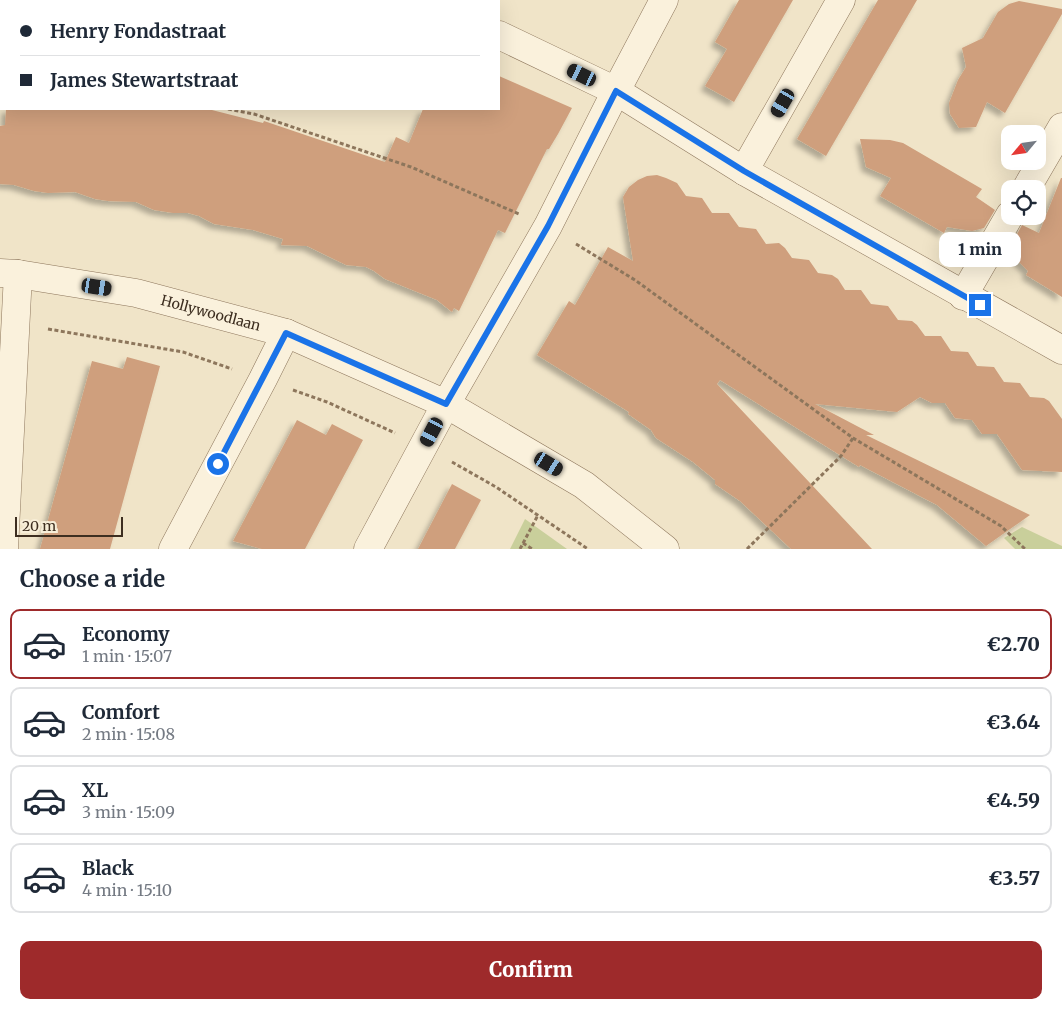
<!DOCTYPE html>
<html lang="en">
<head>
<meta charset="utf-8">
<style>
	:root { --surface:#fff; --page:#f6f6f7; --text:#1f2937; --muted:#747a83; --line:#e0e1e3; --accent:#9e2a2b }
	body { margin:0; font-family:Merriweather,serif; background:var(--page); color:var(--text); height:100vh; display:flex; flex-direction:column; font-size:19px; white-space:nowrap }
	* { box-sizing:border-box; margin:0 }
	p { font-size:16px; color:var(--muted) }
	.icon { flex:none; width:28px; height:28px; fill:none; stroke:currentColor; stroke-width:2; stroke-linecap:round; stroke-linejoin:round }
	.map { position:relative; height:549px; overflow:hidden }
	.details { display:flex; flex-direction:column; background:var(--surface); flex:1 }
	.details>* { flex:none }
	.top-card { position:absolute; left:0px; top:0px; width:500px; height:110px; box-shadow:0 5px 20px #0002; display:grid; align-content:center; height:110px; padding:0 20px; background:var(--surface) }
	.needle { width:32px; rotate:241deg }
	.fabs { position:absolute; left:1001px; top:125px; display:grid; gap:10px }
	.fabs a { display:grid; place-items:center; width:45px; height:45px; border-radius:10px; background:var(--surface); box-shadow:0 5px 20px #0002; font-size:25px }
	.scale { position:absolute; left:15px; bottom:12px; width:108px; box-sizing:border-box; padding-left:5px; border:2px solid #3d2e20; border-top:0; font-size:14px; line-height:18px; white-space:nowrap; color:#3d2e20; -webkit-text-stroke:4px #f7eed8; paint-order:stroke }
	.end { position:absolute; width:22px; height:22px; margin:-11px; border:6px solid #1a73e8; background:#fff; box-shadow:0 0 0 2px #fff }
	.from { border-radius:50% }
	.bubble { position:absolute; height:35px; border-radius:10px; background:var(--surface); box-shadow:0 5px 20px #0002; font-size:16px; font-weight:800; line-height:35px; text-align:center }
	.car { position:absolute; width:15px; height:30px; margin:-15px -8px; border-radius:6px; box-shadow:0 0 4px 1px #0007; background:linear-gradient(#222 24%,#8ab4d8 0 40%,#222 0 76%,#8ab4d8 0 86%,#222 0) }
	.top-card b { display:flex; align-items:center; gap:18px; height:48px; font-size:19px }
	.top-card b+b { border-top:1px solid var(--line) }
	.top-card i { width:12px; height:12px; background:var(--text) }
	ul { padding:0; list-style:none }
	li { display:flex; align-items:center; gap:15px; height:70px; margin:0 10px 8px; padding:0 10px; border:2px solid var(--line); border-radius:10px }
	li div { flex:1 }
	li b { display:block; font-size:19px }
	li em { font-style:normal; font-weight:800 }
	li.on { border-color:var(--accent) }
	li>.icon { width:45px; height:45px; stroke-width:1.5 }
	h2 { padding:0 20px; font-size:22px; line-height:60px }
	.action { display:flex; gap:10px; margin-top:auto; padding:10px 20px }
	.action a { flex:1; height:58px; border-radius:10px; background:var(--accent); color:#fff; font-size:20px; font-weight:800; line-height:58px; text-align:center }
	.map>svg:first-child { display:block }
	.green { fill:#c9cf9b }
	.building { fill:#cf9f7d; filter:url(#shadow) }
	.lines { fill:none; stroke-linecap:round; stroke-linejoin:round }
	.minor-casing { stroke:#8d765c; stroke-width:29 }
	.path { stroke:#8d765c; stroke-width:3; stroke-dasharray:4 2.5; stroke-linecap:butt }
	.minor { stroke:#faf1dc; stroke-width:28 }
	.route { stroke:#1a73e8; stroke-width:6 }
	.labels { text-anchor:middle; dominant-baseline:central; stroke-width:4; stroke-linejoin:round; paint-order:stroke }
	.street-label { font-size:14px; fill:#3d2e20; stroke:#f7eed8 }
</style>
</head>
<body>
<div class="map">
<svg width="1062" height="549" viewBox="0 0 1062 549">
	<defs>
		<filter id="shadow"><feDropShadow dx="-4.5" dy="4.5" stdDeviation="2.5" flood-color="#0004"/></filter>
	</defs>
	<rect width="100%" height="100%" fill="#f0e4c8"/>
	<!-- green -->
	<g class="green">
		<polygon points="525,519 567,549 510,549"/>
		<polygon points="1022,527 1062,546 1062,549 1015,549 1004,538"/>
	</g>
	<!-- building -->
	<g class="building">
		<polygon points="739,0 793,0 734,102 705,86 727,49 715,42"/>
		<polygon points="878,0 917,0 826,156 797,139"/>
		<polygon points="1019,1 1062,9 1062,14 1005,113 987,102 976,127 959,128 950,114 949,103 958,80 966,67 962,48 983,38 998,12 1009,4"/>
		<polygon points="499,76 572,108 558,134 549,149 547,149 505,233 498,230 459,311 454,308 452,312 437,300 385,279 374,271 366,267 346,265 307,246 281,245 283,239 253,230 214,224 199,216 188,213 173,213 154,210 136,202 108,201 95,199 75,192 48,193 34,191 14,185 0,184 0,126 5,125 6,109 208,109 263,123 264,121 385,162 396,137 409,143 423,109 499,109"/>
		<polygon points="860,139 890,140 903,143 982,189 976,197 995,210 984,228 972,231 947,227 944,233 880,196 891,178 866,167"/>
		<polygon points="657,175 666,178 677,183 686,196 702,198 712,213 729,213 739,227 756,229 766,244 779,243 785,248 792,258 809,260 818,273 832,275 838,279 845,290 861,290 871,304 888,306 898,320 912,321 917,325 925,336 941,336 951,351 968,352 977,366 994,367 1004,382 1020,383 1030,397 1044,398 1049,401 1062,419 1062,472 1022,470 997,434 982,434 972,420 955,418 945,403 932,403 920,397 897,412 815,404 874,435 866,435 1030,515 986,546 937,505 860,465 859,467 720,380 717,384 872,549 791,549 740,501 715,484 715,480 693,462 656,438 651,430 628,414 629,412 537,355 569,301 575,305 608,247 633,261 623,197 629,187 638,180 647,176"/>
		<polygon points="1061,178 1062,178 1062,297 1026,275 1028,271 1013,256 1010,247 1022,225 1039,233"/>
		<polygon points="127,357 160,366 110,549 40,549 92,361 123,369"/>
		<polygon points="297,420 326,435 332,424 363,440 305,549 262,549 233,541"/>
		<polygon points="452,484 481,500 455,549 418,549"/>
	</g>
	<g class="lines">
		<!-- minor casing -->
		<g class="minor-casing">
			<g id="minor">
				<polyline points="424,0 427,1"/>
				<polyline points="499,35 616,91 744,171 1062,350"/>
				<polyline points="744,171 841,0"/>
				<polyline points="1026,189 1062,127"/>
				<path id="s1" d="M0,273L18,274L136,293L286,333L446,404L584,485L665,549"/>
				<polyline points="963,296 1010,215"/>
				<polyline points="4,549 18,274"/>
				<polyline points="173,549 263,379 286,333"/>
				<polyline points="368,549 446,404 548,226 616,91 664,0"/>
			</g>
		</g>
		<!-- path -->
		<g class="path">
			<polyline points="0,72 1,72"/>
			<polyline points="228,109 254,114 411,167 519,214"/>
			<polyline points="576,244 635,280 853,438 1001,526 1025,549"/>
			<polyline points="48,329 183,352 232,369"/>
			<polyline points="293,390 327,402 395,433"/>
			<polyline points="452,462 496,487 588,549"/>
			<polyline points="523,543 532,549"/>
			<polyline points="520,549 538,515"/>
			<polyline points="747,549 841,456 853,438"/>
		</g>
		<!-- minor -->
		<use href="#minor" class="minor"/>
	</g>
	<g class="lines">
		<!-- route -->
		<polyline class="route" points="218,464 286,333 446,404 548,226 616,91 744,171 980,305"/>
	</g>
	<g class="labels">
		<!-- street labels -->
		<g class="street-label">
			<text stroke="none"><textPath href="#s1" startOffset="215">Hollywoodlaan</textPath></text>
		</g>
	</g>
</svg>
<div class="fabs">
<a><svg class="needle" viewBox="-14 -14 28 28"><path d="M0-13l5 13h-10z" fill="#e53935"/><path d="M0 13l5-13h-10z" fill="#747a83"/></svg></a>
<a><svg class="icon" aria-label="locate" viewBox="0 0 24 24"><circle cx="12" cy="12" r="6"/><path d="M12 2v4M12 18v4M2 12h4M18 12h4"/></svg></a>
</div>
<div class="scale">20 m</div>
<i class="end from" style="left:218px;top:464px"></i>
<i class="end" style="left:980px;top:305px"></i>
<div class="bubble" style="left:939px;top:232px;width:82px">1 min</div>
<i class="car" style="left:582px;top:75px;rotate:296deg"></i>
<i class="car" style="left:783px;top:103px;rotate:210deg"></i>
<i class="car" style="left:97px;top:287px;rotate:99deg"></i>
<i class="car" style="left:432px;top:432px;rotate:208deg"></i>
<i class="car" style="left:549px;top:464px;rotate:121deg"></i>
<div class="top-card">
<b><i class="from"></i>Henry Fondastraat</b>
<b><i></i>James Stewartstraat</b>
</div>
</div>
<section class="details">
<h2>Choose a ride</h2>
<ul>
<li class="on"><svg class="icon" aria-label="car" viewBox="0 0 24 24"><path d="M5 17H2v-5l4-1 3-4h7l3 4 3 1v5h-3M9 17h6M6 11h13"/><circle cx="7" cy="17" r="2"/><circle cx="17" cy="17" r="2"/></svg><div><b>Economy</b><p>1 min · 15:07</p></div><em>€2.70</em></li>
<li><svg class="icon" aria-label="car" viewBox="0 0 24 24"><path d="M5 17H2v-5l4-1 3-4h7l3 4 3 1v5h-3M9 17h6M6 11h13"/><circle cx="7" cy="17" r="2"/><circle cx="17" cy="17" r="2"/></svg><div><b>Comfort</b><p>2 min · 15:08</p></div><em>€3.64</em></li>
<li><svg class="icon" aria-label="car" viewBox="0 0 24 24"><path d="M5 17H2v-5l4-1 3-4h7l3 4 3 1v5h-3M9 17h6M6 11h13"/><circle cx="7" cy="17" r="2"/><circle cx="17" cy="17" r="2"/></svg><div><b>XL</b><p>3 min · 15:09</p></div><em>€4.59</em></li>
<li><svg class="icon" aria-label="car" viewBox="0 0 24 24"><path d="M5 17H2v-5l4-1 3-4h7l3 4 3 1v5h-3M9 17h6M6 11h13"/><circle cx="7" cy="17" r="2"/><circle cx="17" cy="17" r="2"/></svg><div><b>Black</b><p>4 min · 15:10</p></div><em>€3.57</em></li>
</ul>
<div class="action"><a>Confirm</a></div>
</section>
</body>
</html>
